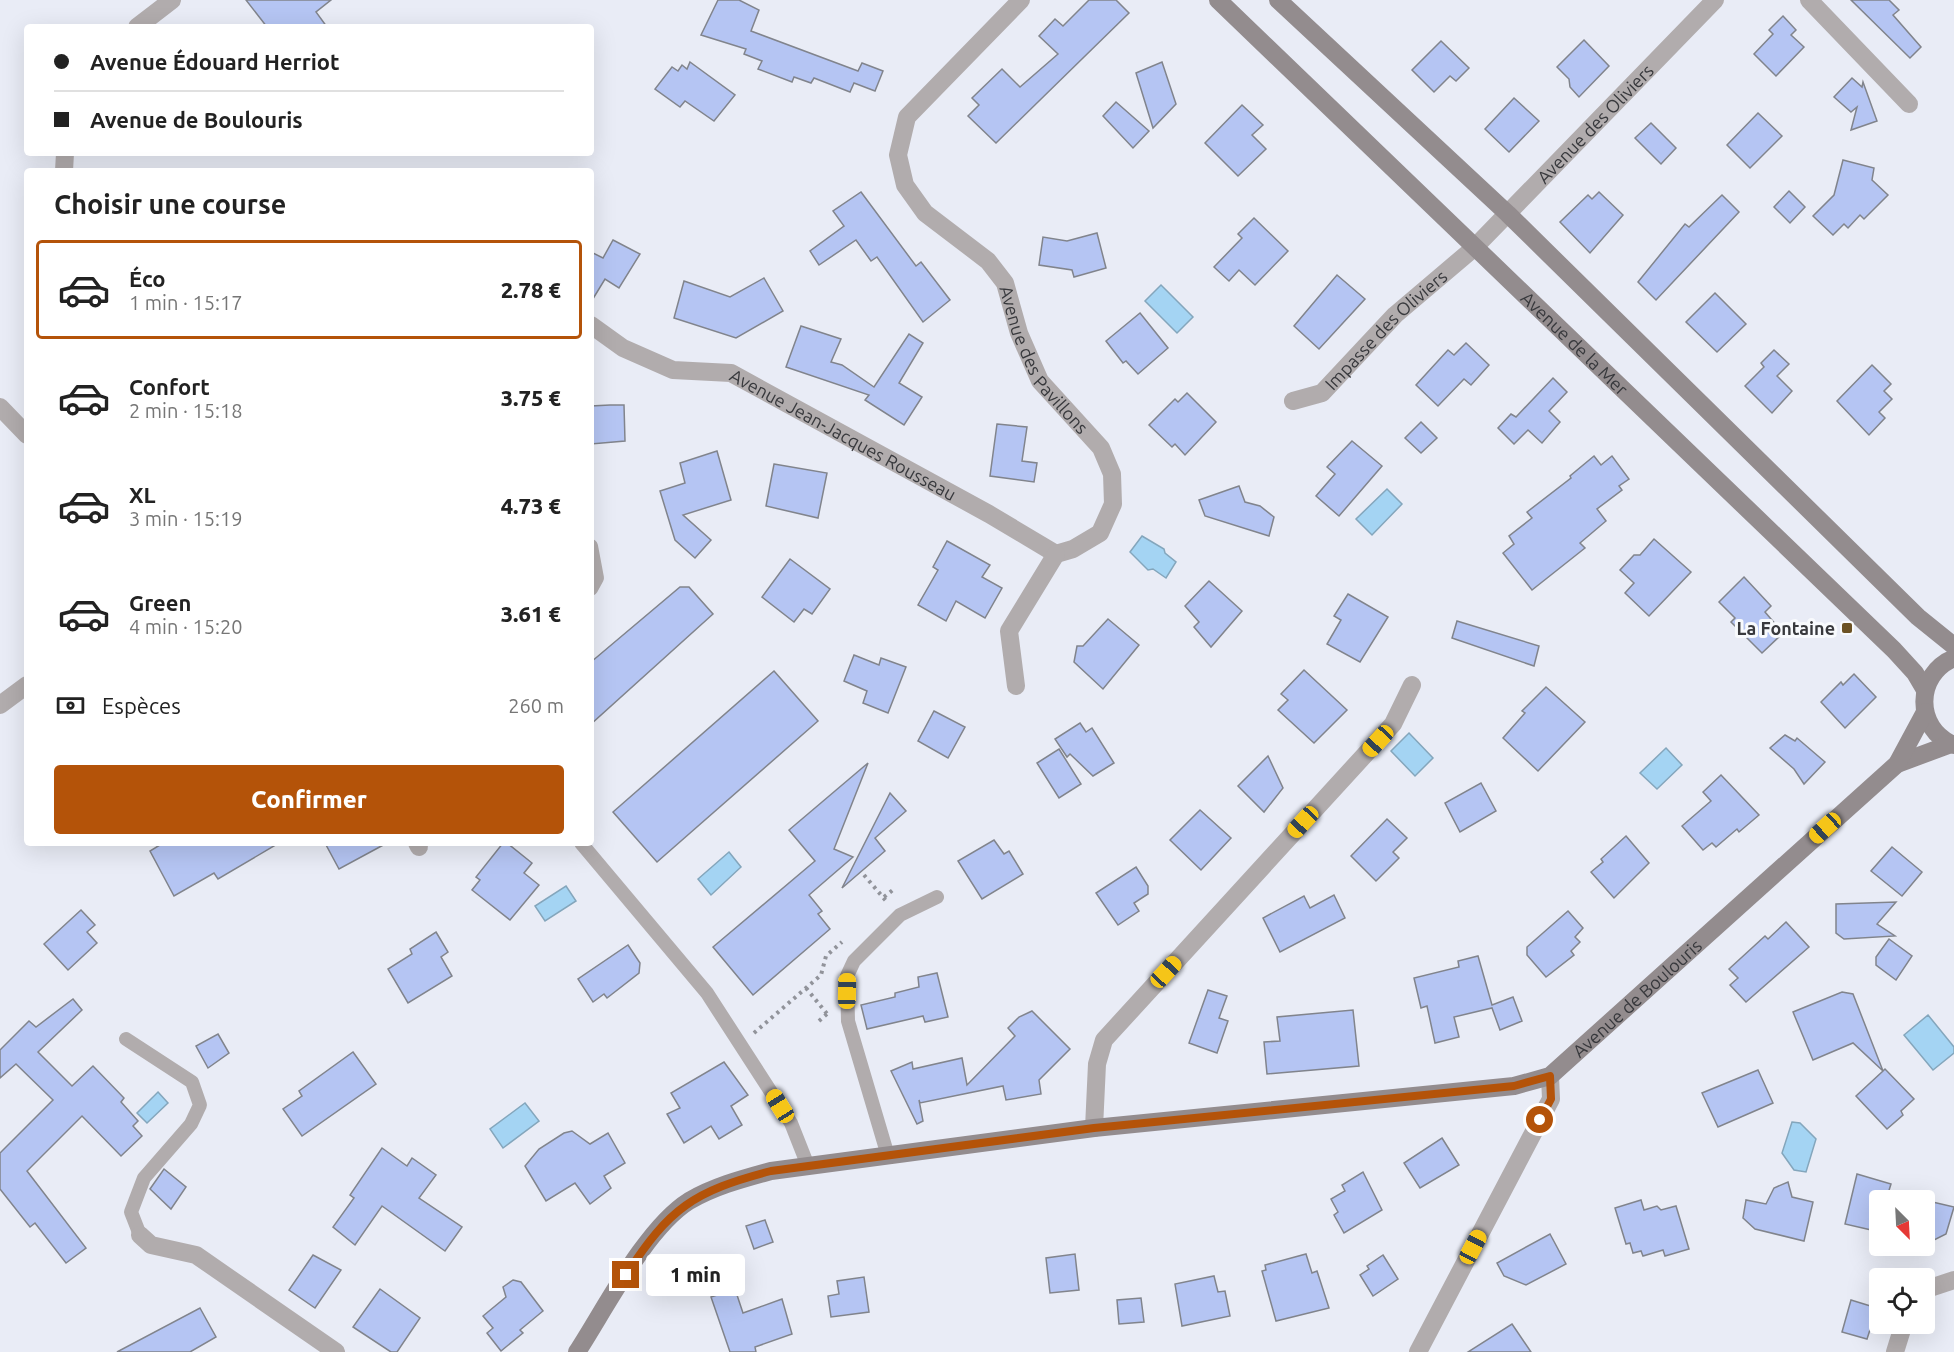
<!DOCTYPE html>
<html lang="fr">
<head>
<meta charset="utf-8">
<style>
	:root { --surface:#fff; --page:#f2f2f2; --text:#222; --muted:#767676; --line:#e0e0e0; --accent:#b45309 }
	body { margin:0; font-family:Ubuntu,sans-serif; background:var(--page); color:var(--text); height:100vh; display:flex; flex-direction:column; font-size:22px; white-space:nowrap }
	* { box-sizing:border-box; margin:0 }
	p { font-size:20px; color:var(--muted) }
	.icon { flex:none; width:33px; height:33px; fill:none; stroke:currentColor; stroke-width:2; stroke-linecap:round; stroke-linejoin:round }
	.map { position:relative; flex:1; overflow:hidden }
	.sheet { position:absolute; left:24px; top:168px; width:570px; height:678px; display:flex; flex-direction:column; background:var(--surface); border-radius:6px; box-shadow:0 6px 24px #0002 }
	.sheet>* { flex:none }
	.banner { position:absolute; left:24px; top:24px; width:570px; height:132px; border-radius:6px; box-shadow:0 6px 24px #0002; display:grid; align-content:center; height:132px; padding:0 30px; background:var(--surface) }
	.needle { width:39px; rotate:156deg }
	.controls { position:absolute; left:1869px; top:1190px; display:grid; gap:12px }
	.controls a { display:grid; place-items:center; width:66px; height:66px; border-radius:6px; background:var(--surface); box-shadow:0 6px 24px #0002; font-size:30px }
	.end { position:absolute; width:27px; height:27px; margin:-14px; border:8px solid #b45309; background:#fff; box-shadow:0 0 0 3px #fff }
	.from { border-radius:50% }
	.bubble { position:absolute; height:42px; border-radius:6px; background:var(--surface); box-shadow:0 6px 24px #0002; font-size:20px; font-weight:800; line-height:42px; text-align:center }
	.car { position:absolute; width:18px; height:36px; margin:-18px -9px; border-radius:8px; box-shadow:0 0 4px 2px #0007; background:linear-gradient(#f5c518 24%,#345 0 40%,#f5c518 0 76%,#345 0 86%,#f5c518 0) }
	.banner b { display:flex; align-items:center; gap:21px; height:57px; font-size:22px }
	.banner b+b { border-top:2px solid var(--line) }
	.banner i { width:15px; height:15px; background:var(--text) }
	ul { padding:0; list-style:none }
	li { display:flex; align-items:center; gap:18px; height:99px; margin:0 12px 9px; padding:0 18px; border:3px solid transparent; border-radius:6px }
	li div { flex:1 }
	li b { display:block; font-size:22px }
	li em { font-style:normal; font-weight:800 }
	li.selected { border-color:var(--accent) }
	li>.icon { width:54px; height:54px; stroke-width:1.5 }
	h2 { padding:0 30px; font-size:27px; line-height:72px }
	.pay { display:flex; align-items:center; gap:15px; height:66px; padding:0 30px; font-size:22px }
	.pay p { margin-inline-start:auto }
	.button { display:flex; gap:12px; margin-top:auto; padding:12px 30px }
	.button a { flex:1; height:69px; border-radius:6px; background:var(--accent); color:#fff; font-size:24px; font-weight:800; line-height:69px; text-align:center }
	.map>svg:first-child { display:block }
	.water { fill:#a4d4f3; stroke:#84a6bc; stroke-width:1.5 }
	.building { fill:#b5c5f3; stroke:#81848c; stroke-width:1.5 }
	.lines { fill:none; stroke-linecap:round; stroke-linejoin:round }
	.path { stroke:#91939a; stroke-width:4; stroke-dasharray:3 4.5; stroke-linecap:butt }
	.lane { stroke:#b1acad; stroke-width:14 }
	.street { stroke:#b1acad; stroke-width:18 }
	.secondary { stroke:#938c8e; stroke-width:18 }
	.route { stroke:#b45309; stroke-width:8 }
	.poi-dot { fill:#6c5224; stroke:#f8fafd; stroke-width:2 }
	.labels { text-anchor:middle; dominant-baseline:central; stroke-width:6; stroke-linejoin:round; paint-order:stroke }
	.street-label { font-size:18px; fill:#38393d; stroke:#f8fafd }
	.poi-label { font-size:18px; font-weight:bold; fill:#38393d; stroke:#f8fafd; text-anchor:end }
</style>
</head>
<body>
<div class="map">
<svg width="1954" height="1352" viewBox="0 0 1954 1352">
	<rect width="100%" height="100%" fill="#e9ecf6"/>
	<!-- water -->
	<g class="water">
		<polygon points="1161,285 1193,317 1177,333 1145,301"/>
		<polygon points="1387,489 1402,504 1372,535 1356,519"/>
		<polygon points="1142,536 1164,549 1165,553 1176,562 1166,578 1153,569 1148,570 1130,552"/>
		<polygon points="1409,733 1433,758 1415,776 1391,751"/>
		<polygon points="1666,748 1682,765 1657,789 1640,773"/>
		<polygon points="729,852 741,867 711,895 698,879"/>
		<polygon points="566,886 576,901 545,921 535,906"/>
		<polygon points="1928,1015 1954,1047 1954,1053 1933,1070 1904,1035"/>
		<polygon points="158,1092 168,1103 147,1123 137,1113"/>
		<polygon points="525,1103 539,1121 503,1148 490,1129"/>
		<polygon points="1792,1122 1800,1123 1816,1139 1806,1172 1794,1170 1782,1153"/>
	</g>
	<!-- building -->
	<g class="building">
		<polygon points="246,0 331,0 316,12 327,27 267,27"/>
		<polygon points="718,0 739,0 759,10 751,31 858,71 862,63 883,71 875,91 854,83 850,92 814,78 811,83 794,77 792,82 758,69 762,61 744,54 746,49 701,35"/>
		<polygon points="1089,0 1116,0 1129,13 996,143 968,116 979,105 972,98 1002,69 1020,87 1058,54 1039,36 1055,19 1063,26"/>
		<polygon points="1851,0 1889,0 1899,10 1893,15 1921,47 1910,58"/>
		<polygon points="1783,16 1796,30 1791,35 1804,47 1776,76 1754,54 1773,34 1769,30"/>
		<polygon points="1584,40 1609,66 1579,97 1570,87 1569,79 1557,67"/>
		<polygon points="1441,41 1469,68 1456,81 1450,76 1434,92 1412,70"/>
		<polygon points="690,62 735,95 714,121 685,101 680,107 655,89 672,67 678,71 682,65 687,69"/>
		<polygon points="1162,62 1176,104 1153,128 1136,73"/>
		<polygon points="1852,78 1862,87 1863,82 1877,121 1851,130 1857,107 1851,112 1834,97"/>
		<polygon points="1514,98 1539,121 1509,152 1485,129"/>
		<polygon points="1116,102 1149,131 1133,148 1103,116"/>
		<polygon points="1242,105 1263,125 1252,135 1266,149 1238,176 1205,143"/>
		<polygon points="1758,113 1782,136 1750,168 1727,145"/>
		<polygon points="1651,123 1676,148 1661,164 1635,138"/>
		<polygon points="1843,160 1874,168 1872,180 1888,195 1864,219 1860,215 1848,228 1844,224 1833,235 1813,216 1834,195"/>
		<polygon points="1789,191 1805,207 1790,223 1774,207"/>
		<polygon points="861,192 916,266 921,262 950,300 923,322 877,257 871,261 856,240 819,265 810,251 844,226 833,211"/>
		<polygon points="1599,192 1623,215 1590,253 1560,222 1588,195 1592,199"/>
		<polygon points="1722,195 1739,212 1656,300 1638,282 1685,224 1689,227"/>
		<polygon points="1254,218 1288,251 1255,285 1239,270 1229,281 1214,267 1242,238 1238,234"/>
		<polygon points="1097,233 1106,268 1074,277 1072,270 1039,265 1043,237 1067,241"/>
		<polygon points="613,240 640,254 619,288 605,279 591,302 591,252 603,258"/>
		<polygon points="1337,275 1365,299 1319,349 1294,326"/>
		<polygon points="764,278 783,311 736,338 674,318 684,281 730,297"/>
		<polygon points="1715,293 1746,324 1717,352 1686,322"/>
		<polygon points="1140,313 1168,348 1138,374 1126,361 1123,363 1106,341"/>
		<polygon points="801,326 841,339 831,362 842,365 874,387 909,334 923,343 899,383 922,397 904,425 865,400 869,395 786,367"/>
		<polygon points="1466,343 1489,365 1471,385 1464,379 1438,406 1416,385 1448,350 1454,355"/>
		<polygon points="1774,350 1789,364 1777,376 1792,391 1772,413 1745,386 1764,367 1761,363"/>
		<polygon points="1872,365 1891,384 1884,391 1892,399 1879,412 1885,418 1869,435 1837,401"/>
		<polygon points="1553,378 1567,392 1549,411 1560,422 1542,443 1528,430 1514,444 1498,428 1511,414 1516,417"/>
		<polygon points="1187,393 1216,422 1185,455 1175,444 1172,447 1149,425 1175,399 1178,402"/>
		<polygon points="610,405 624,405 625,441 591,444 591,406"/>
		<polygon points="1421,422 1437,438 1421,453 1405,438"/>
		<polygon points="997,424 1027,427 1022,461 1037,463 1034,482 990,476"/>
		<polygon points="1352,441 1382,466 1339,516 1316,496 1335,474 1327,467"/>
		<polygon points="717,451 731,500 683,515 711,540 695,558 675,540 660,491 685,483 680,463"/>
		<polygon points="1594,456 1601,465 1612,456 1629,479 1619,486 1622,490 1597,509 1606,521 1580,543 1585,548 1532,590 1503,553 1514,544 1509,536 1532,518 1527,512 1571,478 1570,476"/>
		<polygon points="774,464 827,473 818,518 766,506"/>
		<polygon points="1239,486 1245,502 1260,506 1274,517 1269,536 1205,516 1199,500"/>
		<polygon points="1654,539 1691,572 1649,616 1625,593 1634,583 1620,570 1634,555 1640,555"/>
		<polygon points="947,541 990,565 982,577 1002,588 985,618 956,601 946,621 918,605 938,570 933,567"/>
		<polygon points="790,559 830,589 812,614 804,609 794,622 762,597"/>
		<polygon points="1744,577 1771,606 1765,612 1783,633 1762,653 1731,622 1735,618 1719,602"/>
		<polygon points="1209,581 1242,611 1211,647 1194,627 1199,622 1185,606"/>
		<polygon points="680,587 689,587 713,614 591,724 591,662"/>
		<polygon points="1348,594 1388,617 1360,662 1327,644 1341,620 1334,616"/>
		<polygon points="1108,619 1139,645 1103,689 1074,662 1077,646 1083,646"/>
		<polygon points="1457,621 1539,646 1534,666 1452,638"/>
		<polygon points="854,655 879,665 881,658 906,667 888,713 863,703 867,691 844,681"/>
		<polygon points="1304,670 1347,710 1314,743 1278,710 1288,700 1281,694"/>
		<polygon points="774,671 818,721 657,862 613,812"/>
		<polygon points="1854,674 1876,697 1845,728 1821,702 1841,682 1843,685"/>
		<polygon points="1546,687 1585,722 1538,771 1503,738 1525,713 1522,711"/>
		<polygon points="934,711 965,727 948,758 918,741"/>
		<polygon points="1080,723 1086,732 1092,728 1114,763 1093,776 1070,754 1067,757 1055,739"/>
		<polygon points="1785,735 1795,741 1797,738 1825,762 1804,784 1794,769 1770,748"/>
		<polygon points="1059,749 1081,784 1059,798 1037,763"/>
		<polygon points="1268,756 1283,788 1264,812 1238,786"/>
		<polygon points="868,763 834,849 853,857 809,895 822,911 818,914 830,929 753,995 713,947 815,861 789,830"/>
		<polygon points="1721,775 1759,815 1739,832 1737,829 1716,847 1712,843 1703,850 1682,826 1711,801 1703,792"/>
		<polygon points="1481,783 1496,811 1460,832 1445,803"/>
		<polygon points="890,793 906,811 875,838 885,851 842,888"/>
		<polygon points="1200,810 1231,838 1201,870 1170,840"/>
		<polygon points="1387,819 1407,838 1393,852 1399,858 1376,881 1351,856"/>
		<polygon points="1626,836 1649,863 1614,898 1591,872 1603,862 1601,859"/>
		<polygon points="994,840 1004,854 1009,851 1023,874 982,899 958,861"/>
		<polygon points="163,843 279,843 218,879 214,873 174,896 150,851"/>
		<polygon points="325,843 387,843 339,869"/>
		<polygon points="503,843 507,843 532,863 524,873 539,885 510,920 472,890 480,880 476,877"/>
		<polygon points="1892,847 1922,872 1902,896 1871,871"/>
		<polygon points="1136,867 1148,886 1148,894 1134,903 1139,911 1118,925 1096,893"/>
		<polygon points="1334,895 1345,918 1280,952 1263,918 1304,896 1310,908"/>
		<polygon points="1896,902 1877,924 1895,936 1844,939 1836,933 1836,904"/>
		<polygon points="81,910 95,925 87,932 97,943 68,970 44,944"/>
		<polygon points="1568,911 1583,928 1575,937 1580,942 1571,951 1574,955 1546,977 1527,955 1527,947"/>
		<polygon points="1786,922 1809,947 1746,1002 1730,985 1738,978 1729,969 1765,936 1768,939"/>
		<polygon points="436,932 448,952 441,957 452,976 408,1003 388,969 412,954 410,949"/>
		<polygon points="1889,939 1912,956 1896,980 1876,965 1876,957"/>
		<polygon points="628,945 640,963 639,973 607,998 604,994 593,1002 578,979"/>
		<polygon points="1478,956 1492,1005 1513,997 1522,1021 1500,1030 1492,1008 1454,1017 1459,1037 1435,1043 1427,1006 1421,1008 1414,978 1459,967 1458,961"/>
		<polygon points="937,973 948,1017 925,1022 923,1016 867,1029 861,1005 895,997 895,993 919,987 918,977"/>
		<polygon points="1208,990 1227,996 1219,1018 1228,1021 1217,1053 1189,1043"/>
		<polygon points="1842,992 1853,994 1883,1071 1885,1069 1914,1099 1901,1111 1903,1115 1887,1129 1856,1096 1883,1071 1853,1043 1813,1060 1793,1012"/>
		<polygon points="73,999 82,1010 38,1052 72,1086 93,1066 124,1098 121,1102 138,1121 133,1126 142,1136 121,1156 82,1116 27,1171 86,1248 66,1263 35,1223 30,1227 0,1189 0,1153 53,1100 16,1064 0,1078 0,1050 29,1021 36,1027"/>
		<polygon points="1353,1010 1359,1066 1267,1074 1264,1042 1280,1041 1277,1017"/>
		<polygon points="1032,1011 1070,1049 1039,1080 1041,1094 1006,1100 1003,1086 920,1103 919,1100 923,1121 917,1124 891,1071 912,1062 913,1069 962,1058 967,1085 1015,1036 1008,1028 1019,1017"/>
		<polygon points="218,1034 229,1053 208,1068 196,1046"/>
		<polygon points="353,1052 376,1084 302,1136 283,1109 302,1096 299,1091"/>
		<polygon points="724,1062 748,1095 731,1106 742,1125 719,1139 711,1126 684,1143 667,1114 680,1108 671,1093"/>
		<polygon points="1758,1070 1773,1103 1718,1127 1702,1093"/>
		<polygon points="572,1131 590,1144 608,1133 625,1163 604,1176 611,1188 590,1204 575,1183 546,1201 525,1166 539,1149 564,1133"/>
		<polygon points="1442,1138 1459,1165 1420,1188 1404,1163"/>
		<polygon points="382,1148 407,1166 412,1158 436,1175 419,1198 462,1227 445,1251 382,1206 355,1245 333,1227 354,1198 350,1195"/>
		<polygon points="164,1169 186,1187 171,1209 150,1189"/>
		<polygon points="1363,1172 1382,1210 1344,1233 1334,1215 1338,1212 1331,1199 1345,1191 1342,1185"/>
		<polygon points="1857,1174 1891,1184 1886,1200 1880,1200 1880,1232 1845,1224"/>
		<polygon points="1788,1182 1792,1197 1813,1202 1804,1241 1755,1229 1743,1218 1746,1200 1766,1204 1774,1188"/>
		<polygon points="1641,1200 1644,1210 1657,1206 1661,1210 1676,1206 1689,1249 1665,1256 1663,1250 1643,1256 1641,1251 1633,1253 1630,1243 1626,1244 1615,1208"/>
		<polygon points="1924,1200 1954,1207 1946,1234 1924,1245"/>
		<polygon points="765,1220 773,1242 754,1249 746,1226"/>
		<polygon points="1550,1234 1566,1264 1526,1285 1504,1276 1497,1263"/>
		<polygon points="1075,1254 1079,1290 1050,1293 1046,1258"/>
		<polygon points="1306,1254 1312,1273 1317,1271 1329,1308 1276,1321 1262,1271 1266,1270 1265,1265"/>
		<polygon points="313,1255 341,1270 315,1308 289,1290"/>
		<polygon points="1383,1255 1398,1279 1373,1296 1360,1275 1369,1269 1367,1266"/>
		<polygon points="1214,1276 1218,1292 1225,1291 1230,1316 1182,1326 1175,1284"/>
		<polygon points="864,1277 869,1312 831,1317 828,1296 839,1294 837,1281"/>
		<polygon points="513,1280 521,1282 543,1311 520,1330 523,1333 501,1351 487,1333 493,1328 483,1316 506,1297 503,1287"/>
		<polygon points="380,1289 420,1318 397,1352 391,1352 353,1327"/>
		<polygon points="735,1289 743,1313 782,1299 792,1334 755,1347 756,1352 730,1352 711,1297"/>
		<polygon points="1141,1298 1144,1322 1119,1324 1117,1300"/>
		<polygon points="1851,1300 1877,1308 1867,1339 1842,1332"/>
		<polygon points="200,1308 216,1337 190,1352 117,1352"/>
		<polygon points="1512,1324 1531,1352 1468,1352"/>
	</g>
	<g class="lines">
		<!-- path -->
		<g class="path">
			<polyline points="864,875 887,902"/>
			<polyline points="884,897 894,889"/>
			<polyline points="806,988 828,1015"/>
			<polyline points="819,1021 827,1014"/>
			<polyline points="754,1033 821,975 826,956 842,942"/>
		</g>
		<!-- lane -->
		<g class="lane">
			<polyline points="591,546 597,578 591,589"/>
			<polyline points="581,843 707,993 791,1123 808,1166"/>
			<polyline points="126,1039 192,1082 200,1105 191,1124 144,1178 131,1212 140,1235"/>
			<polyline points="888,1156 848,1021 847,976 854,961 900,915 937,897"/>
		</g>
		<!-- street -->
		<g class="street">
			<path id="s1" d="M1021,0L907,117L898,155L905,185L925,213L988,261L1005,283L1019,333L1040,381L1101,448L1112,474L1113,504L1100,533L1073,549L1056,554"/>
			<polyline points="1809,0 1909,104"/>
			<polyline points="137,27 172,0"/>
			<polyline points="64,171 65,153"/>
			<path id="s2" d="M591,325L623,348L673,370L731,373L989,514L1056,554"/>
			<path id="s3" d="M1293,401L1322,393L1395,315L1474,248L1715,0"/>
			<polyline points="0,407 27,435"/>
			<polyline points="1016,686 1009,631 1056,554"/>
			<polyline points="0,705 27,685"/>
			<polyline points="417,843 419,847"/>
			<polyline points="1094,1128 1097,1064 1104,1040 1393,724 1412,685"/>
			<polyline points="140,1235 151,1245 196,1255 336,1352"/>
			<polyline points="1924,1290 1954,1280"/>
			<polyline points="1418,1352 1551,1099 1550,1076"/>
			<polyline points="1895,1352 1904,1323"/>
		</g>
		<!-- secondary -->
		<g class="secondary">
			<path id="s4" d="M1218,0L1894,650L1915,673L1925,690"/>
			<polyline points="1278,0 1508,214 1918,617 1954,646"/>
			<path d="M1954,658C1915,674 1914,729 1954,745"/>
			<polyline points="1897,764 1951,744"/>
			<path id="s5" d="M577,1352C605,1309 646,1228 689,1201C715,1186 742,1179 771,1171L1094,1128L1514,1086L1550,1076L1897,764L1925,712"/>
		</g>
	</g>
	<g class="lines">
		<!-- route -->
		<path class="route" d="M626,1275C669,1208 694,1191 771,1171L1094,1128L1514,1086L1550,1076L1551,1099L1540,1120"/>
	</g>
	<!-- markers -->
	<rect class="poi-dot" x="1841" y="622" width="12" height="12" rx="3"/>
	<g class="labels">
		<!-- street labels -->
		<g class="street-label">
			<text stroke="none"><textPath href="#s3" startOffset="414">Avenue des Oliviers</textPath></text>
			<text stroke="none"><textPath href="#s3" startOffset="120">Impasse des Oliviers</textPath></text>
			<text stroke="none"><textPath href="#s4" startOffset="495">Avenue de la Mer</textPath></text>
			<text stroke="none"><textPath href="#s1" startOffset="462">Avenue des Pavillons</textPath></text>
			<text stroke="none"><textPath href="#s2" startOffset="280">Avenue Jean-Jacques Rousseau</textPath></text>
			<text stroke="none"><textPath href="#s5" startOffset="1179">Avenue de Boulouris</textPath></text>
		</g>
		<!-- poi labels -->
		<g class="poi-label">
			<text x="1835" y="628">La Fontaine</text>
		</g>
	</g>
</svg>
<div class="controls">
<a><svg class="needle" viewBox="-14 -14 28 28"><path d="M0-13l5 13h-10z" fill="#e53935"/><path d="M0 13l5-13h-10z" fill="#767676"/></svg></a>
<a><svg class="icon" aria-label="locate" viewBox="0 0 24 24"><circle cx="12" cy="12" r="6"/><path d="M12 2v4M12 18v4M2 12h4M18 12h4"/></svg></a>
</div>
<i class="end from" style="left:1540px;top:1120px"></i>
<i class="end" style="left:626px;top:1275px"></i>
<div class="bubble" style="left:646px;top:1254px;width:99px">1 min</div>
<i class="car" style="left:1378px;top:741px;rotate:223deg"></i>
<i class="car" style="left:1303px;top:822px;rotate:223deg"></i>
<i class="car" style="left:1825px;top:828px;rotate:228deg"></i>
<i class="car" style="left:1166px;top:972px;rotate:43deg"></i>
<i class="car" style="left:847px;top:991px;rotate:1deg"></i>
<i class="car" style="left:780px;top:1106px;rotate:328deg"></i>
<i class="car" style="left:1473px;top:1247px;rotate:28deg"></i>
<div class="banner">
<b><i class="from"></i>Avenue Édouard Herriot</b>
<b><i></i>Avenue de Boulouris</b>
</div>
<section class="sheet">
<h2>Choisir une course</h2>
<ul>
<li class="selected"><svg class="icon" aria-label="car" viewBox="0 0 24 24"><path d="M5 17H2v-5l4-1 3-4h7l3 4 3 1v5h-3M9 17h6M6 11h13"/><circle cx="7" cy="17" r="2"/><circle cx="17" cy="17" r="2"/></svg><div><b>Éco</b><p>1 min · 15:17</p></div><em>2.78 €</em></li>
<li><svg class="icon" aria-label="car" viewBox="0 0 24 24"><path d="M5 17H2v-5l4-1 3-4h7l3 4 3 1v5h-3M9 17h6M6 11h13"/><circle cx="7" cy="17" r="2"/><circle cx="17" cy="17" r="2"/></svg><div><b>Confort</b><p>2 min · 15:18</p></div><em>3.75 €</em></li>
<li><svg class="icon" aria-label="car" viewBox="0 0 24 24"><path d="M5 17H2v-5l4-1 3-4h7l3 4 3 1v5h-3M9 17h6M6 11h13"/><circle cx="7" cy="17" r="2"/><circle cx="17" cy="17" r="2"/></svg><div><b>XL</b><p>3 min · 15:19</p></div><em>4.73 €</em></li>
<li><svg class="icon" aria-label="car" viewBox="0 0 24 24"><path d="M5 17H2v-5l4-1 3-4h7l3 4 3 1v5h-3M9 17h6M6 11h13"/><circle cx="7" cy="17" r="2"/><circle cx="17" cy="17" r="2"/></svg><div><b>Green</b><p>4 min · 15:20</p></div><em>3.61 €</em></li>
</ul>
<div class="pay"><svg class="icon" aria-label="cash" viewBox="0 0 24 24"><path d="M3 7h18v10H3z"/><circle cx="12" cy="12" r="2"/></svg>Espèces<p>260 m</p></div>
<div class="button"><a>Confirmer</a></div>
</section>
</div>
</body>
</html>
